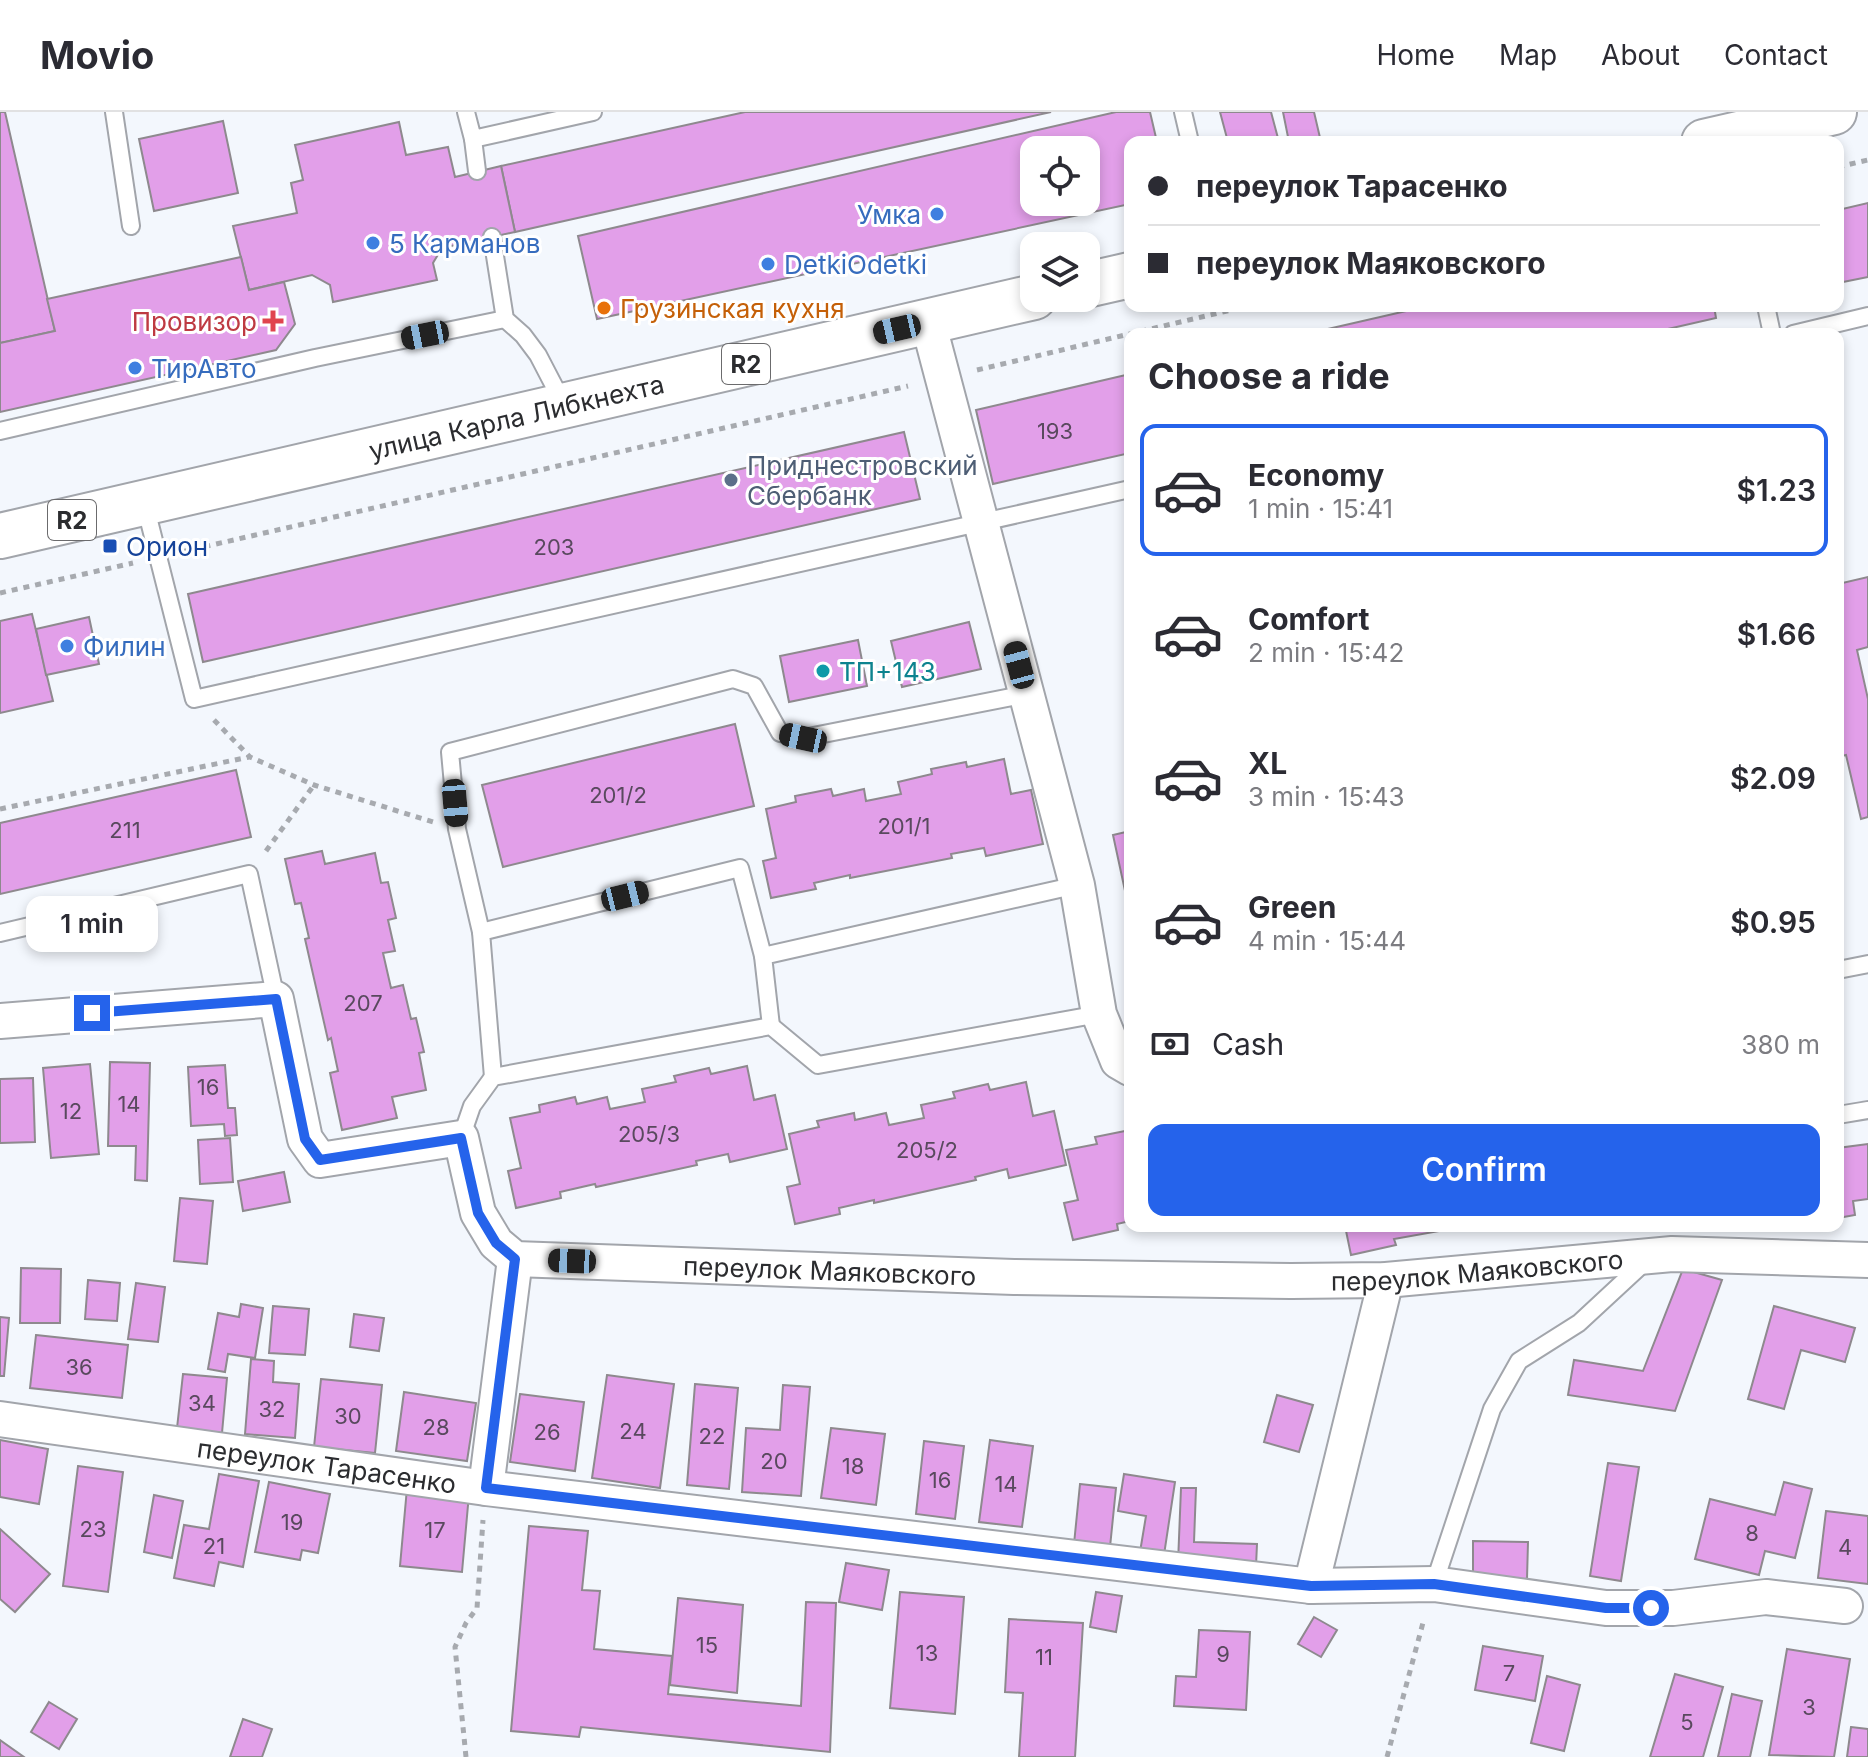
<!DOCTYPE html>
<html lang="en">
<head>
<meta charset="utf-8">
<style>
	:root { --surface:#fff; --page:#f7f7f7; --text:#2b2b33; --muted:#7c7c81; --line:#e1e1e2; --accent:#2563eb }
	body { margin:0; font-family:Inter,sans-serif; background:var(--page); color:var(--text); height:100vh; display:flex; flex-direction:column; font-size:30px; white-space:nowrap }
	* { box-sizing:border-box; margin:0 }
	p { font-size:26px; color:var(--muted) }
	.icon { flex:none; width:44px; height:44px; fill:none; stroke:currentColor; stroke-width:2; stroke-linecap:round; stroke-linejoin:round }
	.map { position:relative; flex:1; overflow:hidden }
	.sheet { position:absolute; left:1124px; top:216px; width:720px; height:904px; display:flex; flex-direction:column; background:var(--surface); border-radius:16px; box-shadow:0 4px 12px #0003 }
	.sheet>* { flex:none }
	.guide { position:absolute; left:1124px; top:24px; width:720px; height:176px; border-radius:16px; box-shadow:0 4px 12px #0003; display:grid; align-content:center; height:176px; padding:0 24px; background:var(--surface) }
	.controls { position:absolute; left:1020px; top:24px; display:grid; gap:16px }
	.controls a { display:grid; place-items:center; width:80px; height:80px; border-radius:16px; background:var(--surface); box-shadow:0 4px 12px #0003; font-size:40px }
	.end { position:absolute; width:36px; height:36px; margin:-18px; border:10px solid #2563eb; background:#fff; box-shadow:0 0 0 4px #fff }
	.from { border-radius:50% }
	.bubble { position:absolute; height:56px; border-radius:16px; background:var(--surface); box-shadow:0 4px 12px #0003; font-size:26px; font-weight:600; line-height:56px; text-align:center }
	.car { position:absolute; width:24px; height:48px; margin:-24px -12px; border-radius:10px; box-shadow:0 0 6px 2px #0007; background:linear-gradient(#222 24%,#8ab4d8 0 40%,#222 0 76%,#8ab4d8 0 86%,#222 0) }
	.guide b { display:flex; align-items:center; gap:28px; height:76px; font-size:30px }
	.guide b+b { border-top:2px solid var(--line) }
	.guide i { width:20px; height:20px; background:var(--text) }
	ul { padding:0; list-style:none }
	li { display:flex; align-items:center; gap:24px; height:132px; margin:0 16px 12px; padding:0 8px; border:4px solid transparent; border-radius:16px }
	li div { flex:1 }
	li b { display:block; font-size:30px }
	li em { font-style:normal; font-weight:600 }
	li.selected { border-color:var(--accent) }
	li>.icon { width:72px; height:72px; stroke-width:1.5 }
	h2 { padding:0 24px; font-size:36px; line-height:96px }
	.pay { display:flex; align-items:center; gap:20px; height:88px; padding:0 24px; font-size:30px }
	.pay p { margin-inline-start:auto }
	.cta { display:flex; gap:16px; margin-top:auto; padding:16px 24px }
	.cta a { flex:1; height:92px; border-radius:16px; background:var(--accent); color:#fff; font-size:32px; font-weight:600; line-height:92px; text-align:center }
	header { display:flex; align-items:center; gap:48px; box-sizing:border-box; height:112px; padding:0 40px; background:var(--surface); border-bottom:2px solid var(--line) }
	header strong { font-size:38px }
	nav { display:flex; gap:44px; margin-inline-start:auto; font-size:28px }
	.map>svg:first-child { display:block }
	.building { fill:#e29fe9; stroke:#8e898e; stroke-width:2; fill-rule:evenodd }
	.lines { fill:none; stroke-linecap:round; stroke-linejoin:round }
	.service-casing { stroke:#a2a5ab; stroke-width:20 }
	.minor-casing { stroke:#a2a5ab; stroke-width:38 }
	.primary-casing { stroke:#a2a5ab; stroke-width:48 }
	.path { stroke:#a7aaaf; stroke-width:5; stroke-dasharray:6 6; stroke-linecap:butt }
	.service { stroke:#fff; stroke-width:16 }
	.minor { stroke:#fff; stroke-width:34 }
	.primary { stroke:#fff; stroke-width:44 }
	.route { stroke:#2563eb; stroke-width:10 }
	.shop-dot { fill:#3f7fe0; stroke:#fff; stroke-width:3 }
	.food-dot { fill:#e8710a; stroke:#fff; stroke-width:3 }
	.health-dot { fill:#e0444e; stroke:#fff; stroke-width:3 }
	.service-dot { fill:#5c6f8a; stroke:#fff; stroke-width:3 }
	.transit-dot { fill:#1a4fb4; stroke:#fff; stroke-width:3 }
	.culture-dot { fill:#0f9aa8; stroke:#fff; stroke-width:3 }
	.labels { text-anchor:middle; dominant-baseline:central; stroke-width:6; stroke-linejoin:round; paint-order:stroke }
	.number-label { font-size:22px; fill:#59495e }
	.shield { fill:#fff; stroke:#6b6b6d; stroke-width:2 }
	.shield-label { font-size:24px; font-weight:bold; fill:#2b2c2f }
	.shop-label { font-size:26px; fill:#366cbe; stroke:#fff; text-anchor:start }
	.food-label { font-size:26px; fill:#c56008; stroke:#fff; text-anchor:start }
	.health-label { font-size:26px; fill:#be3a42; stroke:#fff; text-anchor:end }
	.street-label { font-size:26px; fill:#2b2c2f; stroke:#fff }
	.service-label { font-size:26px; fill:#4e5e75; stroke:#fff; text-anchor:start }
	.transit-label { font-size:26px; fill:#164399; stroke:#fff; text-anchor:start }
	.culture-label { font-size:26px; fill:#0d838f; stroke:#fff; text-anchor:start }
</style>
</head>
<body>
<header>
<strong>Movio</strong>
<nav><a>Home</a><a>Map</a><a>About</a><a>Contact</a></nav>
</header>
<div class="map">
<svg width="1868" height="1645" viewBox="0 0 1868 1645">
	<rect width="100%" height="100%" fill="#f3f7fd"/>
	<!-- building -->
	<g class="building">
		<polygon points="0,0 5,0 55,219 0,231"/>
		<polygon points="745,0 1051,0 515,120 501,54"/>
		<path d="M1116,0H1150L1157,30H1130V92L597,207L578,124ZM1034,38H1086V90H1034Z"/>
		<polygon points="1220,0 1271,0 1279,30 1228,30"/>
		<polygon points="1283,0 1314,0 1321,30 1289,30"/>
		<polygon points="223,9 238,81 154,99 139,27"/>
		<polygon points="399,10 406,43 448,35 455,65 501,54 515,120 442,136 433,151 437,168 333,190 330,173 312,163 249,178 233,114 297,101 291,71 303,68 295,33"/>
		<polygon points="1868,91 1868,165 1838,171 1838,98"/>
		<polygon points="241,145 249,178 284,170 295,212 276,238 0,300 0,231 55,219 47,187"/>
		<polygon points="1428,194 1714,194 1716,206 1646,222 1306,222"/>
		<polygon points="1130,262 1130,341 993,372 976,298"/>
		<polygon points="904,320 920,387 203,550 188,482"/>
		<polygon points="1868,465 1868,535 1857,538 1868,587 1868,705 1861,707 1846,643 1838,645 1838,472"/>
		<polygon points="32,502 53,589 0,601 0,509"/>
		<polygon points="89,505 99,552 46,563 36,517"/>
		<polygon points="969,510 981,557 902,575 891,529"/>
		<polygon points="858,528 867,574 789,590 780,544"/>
		<polygon points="735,612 754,694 503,755 482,673"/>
		<polygon points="1004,647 1011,682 1031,678 1043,732 986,744 984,736 951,742 952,746 850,766 850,763 814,771 816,777 771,786 763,749 776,746 766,697 796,690 795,684 831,677 833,684 864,677 866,689 901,682 898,670 932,662 931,657 966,650 967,655"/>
		<polygon points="236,658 251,725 0,782 0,711"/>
		<polygon points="1130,719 1130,802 1113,723"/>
		<polygon points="322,739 325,752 375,741 381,771 388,770 396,806 388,808 395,839 383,841 391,876 403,873 411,907 416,906 424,940 419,941 426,978 392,985 397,1006 342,1018 330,961 338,959 331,926 328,928 305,827 309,826 301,791 295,792 285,747"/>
		<polygon points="110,950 150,951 147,1069 135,1068 136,1034 108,1034"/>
		<polygon points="90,952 99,1042 51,1046 43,956"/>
		<polygon points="225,953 228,996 235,996 237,1023 225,1024 224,1012 191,1014 188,955"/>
		<polygon points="747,954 754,988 775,983 787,1037 730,1050 728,1042 696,1049 697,1053 596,1075 595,1072 560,1080 561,1086 516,1096 508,1059 521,1056 510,1006 540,1000 539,993 575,985 577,992 607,985 610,997 645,990 642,977 676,970 674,964 709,956 711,962"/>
		<polygon points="33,966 35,1030 0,1031 0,967"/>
		<polygon points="1026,970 1033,1004 1054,999 1066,1053 1009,1066 1007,1057 975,1065 976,1068 874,1091 874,1088 839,1096 840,1102 795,1112 787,1075 800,1072 789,1022 819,1015 817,1009 854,1001 855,1008 886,1001 889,1013 924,1006 921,993 955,986 953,980 988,972 990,978"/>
		<polygon points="1130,1018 1130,1109 1117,1112 1118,1118 1073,1128 1064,1091 1078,1088 1066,1038 1097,1032 1095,1025"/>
		<polygon points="230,1026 233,1070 200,1072 198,1028"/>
		<polygon points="1868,1032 1868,1087 1853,1089 1855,1103 1838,1106 1838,1036"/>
		<polygon points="284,1060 290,1090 243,1099 238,1069"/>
		<polygon points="180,1086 213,1089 207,1152 174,1149"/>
		<polygon points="1345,1114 1467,1114 1394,1127 1396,1133 1351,1143"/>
		<polygon points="21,1156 61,1157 60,1211 20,1211"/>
		<polygon points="1683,1157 1722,1168 1675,1299 1568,1283 1574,1248 1643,1259"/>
		<polygon points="88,1168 120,1171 117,1209 85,1207"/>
		<polygon points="136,1171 165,1175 158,1230 128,1227"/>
		<polygon points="241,1192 263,1196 255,1246 228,1242 225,1260 208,1257 218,1201 239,1205"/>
		<polygon points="273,1194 309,1197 305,1243 269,1241"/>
		<polygon points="1774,1194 1855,1216 1845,1250 1801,1238 1784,1297 1748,1287"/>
		<polygon points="354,1202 384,1206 379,1239 350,1235"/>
		<polygon points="0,1205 9,1206 4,1264 0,1264"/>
		<polygon points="36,1223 128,1233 122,1286 30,1276"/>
		<polygon points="251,1247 274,1249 273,1270 299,1272 295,1326 245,1322"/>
		<polygon points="183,1262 227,1266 222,1321 177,1316"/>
		<polygon points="607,1263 674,1272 660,1376 592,1366"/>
		<polygon points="321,1267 382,1273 375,1341 314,1335"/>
		<polygon points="695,1272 738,1276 729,1377 687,1373"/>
		<polygon points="783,1273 810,1275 801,1384 742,1380 746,1316 780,1318"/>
		<polygon points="404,1280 476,1291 467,1349 396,1339"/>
		<polygon points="520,1282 584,1290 575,1359 510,1350"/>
		<polygon points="1277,1283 1313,1293 1299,1340 1264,1330"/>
		<polygon points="831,1316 885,1322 876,1393 821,1386"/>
		<polygon points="0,1328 48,1337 39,1392 0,1385"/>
		<polygon points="990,1328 1033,1334 1022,1415 979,1410"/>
		<polygon points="924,1329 964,1334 955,1407 916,1402"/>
		<polygon points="1608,1351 1639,1355 1621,1469 1590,1464"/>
		<polygon points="78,1354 123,1360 108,1480 63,1474"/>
		<polygon points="219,1362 259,1369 243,1455 219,1450 214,1474 174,1466 184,1413 209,1417"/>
		<polygon points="1124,1362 1175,1370 1164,1443 1140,1440 1146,1404 1118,1399"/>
		<polygon points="269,1370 330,1382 318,1441 302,1438 300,1448 255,1440"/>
		<polygon points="1784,1370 1812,1377 1795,1446 1765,1439 1759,1463 1695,1447 1710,1387 1775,1403"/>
		<polygon points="1080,1372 1116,1376 1110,1435 1074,1432"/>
		<polygon points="407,1376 469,1382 462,1460 400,1454"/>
		<polygon points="1181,1376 1196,1376 1194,1430 1257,1432 1256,1454 1178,1451"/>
		<polygon points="154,1383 183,1389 172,1446 144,1440"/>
		<polygon points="1826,1399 1868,1404 1868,1472 1818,1466"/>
		<polygon points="529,1414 588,1419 582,1478 600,1479 594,1537 672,1544 668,1582 801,1594 806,1490 836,1491 830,1640 581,1615 579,1625 511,1619"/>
		<polygon points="0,1417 50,1462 15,1500 0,1487"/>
		<polygon points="1473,1429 1528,1430 1527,1467 1473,1466"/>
		<polygon points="846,1451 889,1458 882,1498 839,1490"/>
		<polygon points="900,1480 964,1485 955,1602 890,1596"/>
		<polygon points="1096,1480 1122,1484 1116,1520 1090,1515"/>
		<polygon points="678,1486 743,1493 737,1581 670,1573"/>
		<polygon points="1314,1505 1337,1518 1321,1545 1298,1532"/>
		<polygon points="1009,1507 1083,1511 1075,1645 1019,1645 1023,1581 1005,1580"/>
		<polygon points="1199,1518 1250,1520 1246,1598 1174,1594 1176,1564 1196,1565"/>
		<polygon points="1483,1534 1543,1544 1535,1589 1475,1578"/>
		<polygon points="1787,1537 1850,1547 1834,1645 1769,1643"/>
		<polygon points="1675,1562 1723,1575 1703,1645 1650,1645"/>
		<polygon points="1547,1564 1580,1573 1564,1639 1531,1631"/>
		<polygon points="1732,1582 1762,1589 1750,1645 1718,1645"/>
		<polygon points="49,1590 77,1607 59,1637 31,1620"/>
		<polygon points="243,1607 272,1617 262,1645 230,1645"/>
		<polygon points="1851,1615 1868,1617 1868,1645 1847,1645"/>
		<polygon points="0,1628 24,1645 0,1645"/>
	</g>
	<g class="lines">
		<!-- service casing -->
		<g class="service-casing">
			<g id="service">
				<polyline points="114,0 131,114"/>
				<polyline points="466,0 473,27 593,0"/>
				<polyline points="1183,0 1190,30"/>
				<polyline points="473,27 477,59"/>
				<polyline points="492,125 505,207 523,223 538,243 564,293"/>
				<polyline points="1766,194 1772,222"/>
				<polyline points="1793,222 1868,204"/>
				<polyline points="0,319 315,246 505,207"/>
				<polyline points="145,393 194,587 1130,377"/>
				<polyline points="481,820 457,717 450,640 733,567 754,574 780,621 803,626 1027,582"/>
				<polyline points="0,821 249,762 276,887"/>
				<polyline points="1838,858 1868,852"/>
				<polyline points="771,914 763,844 1077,773"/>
				<polyline points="493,965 481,820 740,756 763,844"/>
				<polyline points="1838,1003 1868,998"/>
				<polyline points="461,1026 472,994 493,965 771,914 818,953 1099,902"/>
				<polyline points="1434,1472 1492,1297 1519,1249 1579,1211 1647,1148"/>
			</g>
		</g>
		<!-- minor casing -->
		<g class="minor-casing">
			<g id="minor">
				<polyline points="928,210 1077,773 1099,902 1118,949 1130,956"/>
				<path id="s1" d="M0,909L276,887L305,1027L320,1048L461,1026L478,1101L496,1131L515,1147L1014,1165L1291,1169L1386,1168L1672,1142L1868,1148"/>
				<path id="s2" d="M0,1307L486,1376L1311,1474L1434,1472L1606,1496H1673L1766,1485L1845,1494"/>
				<polyline points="486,1376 515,1147"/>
				<polyline points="1311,1474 1386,1168"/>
			</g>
		</g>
		<!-- primary casing -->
		<g class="primary-casing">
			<g id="primary">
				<polyline points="1704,30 1834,0"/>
				<polyline points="1086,173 1130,163"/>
				<path id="s3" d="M0,424L1034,185"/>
			</g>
		</g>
		<!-- path -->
		<g class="path">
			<polyline points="1838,55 1868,48"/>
			<polyline points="977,258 1248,194"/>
			<polyline points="181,440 908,274"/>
			<polyline points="0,481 133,451"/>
			<polyline points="214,608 250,645 314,673 433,710"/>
			<polyline points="0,697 249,645"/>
			<polyline points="266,739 314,673"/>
			<polyline points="466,1645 455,1535 466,1511 477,1496 483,1408"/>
			<polyline points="1387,1645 1424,1507"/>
		</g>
		<!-- service -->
		<use href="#service" class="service"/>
		<!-- minor -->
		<use href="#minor" class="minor"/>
		<!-- primary -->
		<use href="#primary" class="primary"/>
	</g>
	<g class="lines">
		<!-- route -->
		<polyline class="route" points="92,901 276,887 305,1027 320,1048 461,1026 478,1101 496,1131 515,1147 486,1376 1311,1474 1434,1472 1606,1496 1651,1496"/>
	</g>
	<!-- markers -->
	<g class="shop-dot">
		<circle cx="937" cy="102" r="8"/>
		<circle cx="373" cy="131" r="8"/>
		<circle cx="768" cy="152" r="8"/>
		<circle cx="135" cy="256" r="8"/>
		<circle cx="67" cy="534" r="8"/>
	</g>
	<circle class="food-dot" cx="604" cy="196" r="8"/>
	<path class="health-dot" d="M269 197h8v8h8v8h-8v8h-8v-8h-8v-8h8z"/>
	<circle class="service-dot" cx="731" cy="368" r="8"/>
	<rect class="transit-dot" x="102" y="426" width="16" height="16" rx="4"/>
	<circle class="culture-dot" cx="823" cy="559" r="8"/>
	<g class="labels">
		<!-- number labels -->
		<g class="number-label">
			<text x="1055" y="319">193</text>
			<text x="554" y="435">203</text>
			<text x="618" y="683">201/2</text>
			<text x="904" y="714">201/1</text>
			<text x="125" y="718">211</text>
			<text x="363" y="891">207</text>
			<text x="208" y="975">16</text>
			<text x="129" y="992">14</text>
			<text x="71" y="999">12</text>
			<text x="649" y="1022">205/3</text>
			<text x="927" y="1038">205/2</text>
			<text x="79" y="1255">36</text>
			<text x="202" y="1291">34</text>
			<text x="272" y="1297">32</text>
			<text x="348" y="1304">30</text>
			<text x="436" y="1315">28</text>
			<text x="633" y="1319">24</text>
			<text x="547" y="1320">26</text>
			<text x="712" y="1324">22</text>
			<text x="774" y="1349">20</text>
			<text x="853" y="1354">18</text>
			<text x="940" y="1368">16</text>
			<text x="1006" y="1372">14</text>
			<text x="292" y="1410">19</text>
			<text x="93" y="1417">23</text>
			<text x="435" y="1418">17</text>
			<text x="1752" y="1421">8</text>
			<text x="214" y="1434">21</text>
			<text x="1845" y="1435">4</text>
			<text x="707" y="1533">15</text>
			<text x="927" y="1541">13</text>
			<text x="1223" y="1542">9</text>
			<text x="1044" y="1545">11</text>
			<text x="1509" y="1561">7</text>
			<text x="1809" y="1595">3</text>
			<text x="1687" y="1610">5</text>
		</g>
		<!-- shield labels -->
		<g class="shield">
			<rect x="722" y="232" width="48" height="40" rx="6"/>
			<rect x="48" y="388" width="48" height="40" rx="6"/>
		</g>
		<g class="shield-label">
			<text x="746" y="252">R2</text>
			<text x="72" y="408">R2</text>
		</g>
		<!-- shop labels -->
		<g class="shop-label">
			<text x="921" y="102" text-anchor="end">Умка</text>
			<text x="389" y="131">5 Карманов</text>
			<text x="784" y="152">DetkiOdetki</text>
			<text x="151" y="256">ТирАвто</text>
			<text x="83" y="534">Филин</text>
		</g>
		<!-- food labels -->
		<g class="food-label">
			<text x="620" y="196">Грузинская кухня</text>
		</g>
		<!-- health labels -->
		<g class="health-label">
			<text x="257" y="209">Провизор</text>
		</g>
		<!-- street labels -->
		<g class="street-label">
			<text stroke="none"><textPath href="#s3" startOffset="530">улица Карла Либкнехта</textPath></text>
			<text stroke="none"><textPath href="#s1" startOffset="1688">переулок Маяковского</textPath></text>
			<text stroke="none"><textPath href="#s1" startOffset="1040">переулок Маяковского</textPath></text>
			<text stroke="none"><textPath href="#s2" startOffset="330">переулок Тарасенко</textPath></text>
		</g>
		<!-- service labels -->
		<g class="service-label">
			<text x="747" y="353">Приднестровский<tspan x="747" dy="30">Сбербанк</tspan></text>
		</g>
		<!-- transit labels -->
		<g class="transit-label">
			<text x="126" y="434">Орион</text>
		</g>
		<!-- culture labels -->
		<g class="culture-label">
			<text x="839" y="559">ТП+143</text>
		</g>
	</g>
</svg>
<div class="controls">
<a><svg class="icon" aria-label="locate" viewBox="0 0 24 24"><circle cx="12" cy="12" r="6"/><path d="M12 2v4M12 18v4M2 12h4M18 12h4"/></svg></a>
<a><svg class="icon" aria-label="layers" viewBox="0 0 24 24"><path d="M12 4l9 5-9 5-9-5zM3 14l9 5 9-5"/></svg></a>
</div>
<i class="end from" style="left:1651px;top:1496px"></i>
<i class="end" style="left:92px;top:901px"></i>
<div class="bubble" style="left:26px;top:784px;width:132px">1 min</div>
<i class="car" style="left:897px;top:217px;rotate:257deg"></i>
<i class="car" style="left:425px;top:223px;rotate:259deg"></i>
<i class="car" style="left:1019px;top:553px;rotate:345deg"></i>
<i class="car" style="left:803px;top:626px;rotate:282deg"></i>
<i class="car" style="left:455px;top:691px;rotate:175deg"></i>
<i class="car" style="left:625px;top:784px;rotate:76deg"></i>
<i class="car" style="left:572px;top:1149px;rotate:272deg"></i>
<div class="guide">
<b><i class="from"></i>переулок Тарасенко</b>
<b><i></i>переулок Маяковского</b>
</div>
<section class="sheet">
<h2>Choose a ride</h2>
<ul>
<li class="selected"><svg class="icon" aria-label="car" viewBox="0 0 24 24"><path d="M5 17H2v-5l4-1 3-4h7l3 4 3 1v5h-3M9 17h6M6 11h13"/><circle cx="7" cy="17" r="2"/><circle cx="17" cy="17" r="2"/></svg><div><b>Economy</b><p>1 min · 15:41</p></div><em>$1.23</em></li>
<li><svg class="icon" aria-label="car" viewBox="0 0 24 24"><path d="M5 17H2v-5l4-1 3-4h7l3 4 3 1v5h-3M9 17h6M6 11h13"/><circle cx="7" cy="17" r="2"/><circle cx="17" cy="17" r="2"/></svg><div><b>Comfort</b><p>2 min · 15:42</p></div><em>$1.66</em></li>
<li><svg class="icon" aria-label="car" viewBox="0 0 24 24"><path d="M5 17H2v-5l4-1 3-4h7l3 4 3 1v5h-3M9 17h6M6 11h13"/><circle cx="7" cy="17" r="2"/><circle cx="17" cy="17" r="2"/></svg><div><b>XL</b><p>3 min · 15:43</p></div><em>$2.09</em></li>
<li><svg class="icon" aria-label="car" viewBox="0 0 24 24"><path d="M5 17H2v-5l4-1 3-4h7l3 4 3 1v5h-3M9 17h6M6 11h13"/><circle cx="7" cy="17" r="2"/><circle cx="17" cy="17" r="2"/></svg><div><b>Green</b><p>4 min · 15:44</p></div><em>$0.95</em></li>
</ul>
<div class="pay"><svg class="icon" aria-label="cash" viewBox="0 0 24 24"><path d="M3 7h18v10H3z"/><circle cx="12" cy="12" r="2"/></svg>Cash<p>380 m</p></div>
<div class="cta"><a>Confirm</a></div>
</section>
</div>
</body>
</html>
